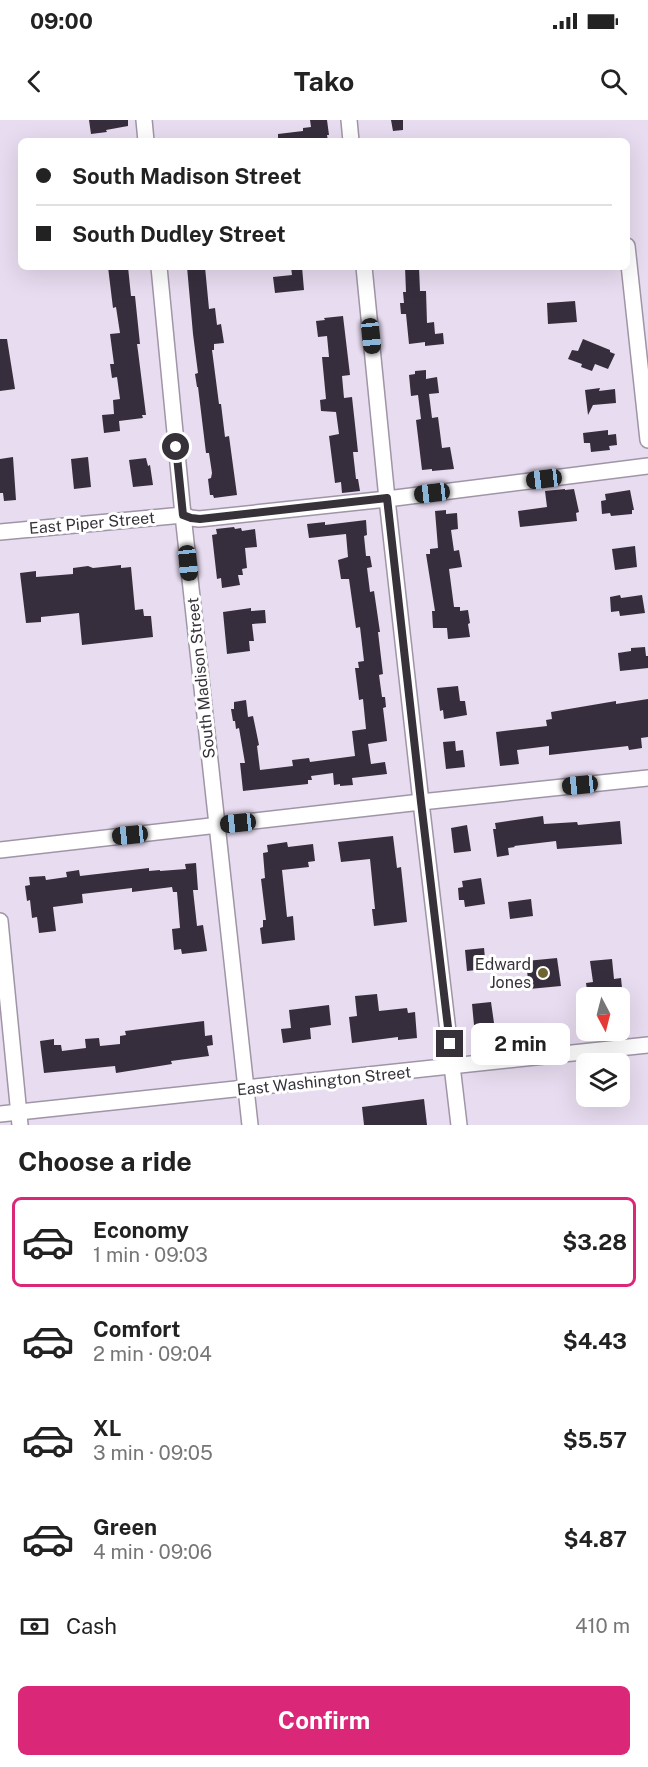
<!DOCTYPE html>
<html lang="en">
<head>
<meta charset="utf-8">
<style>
	:root { --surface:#fff; --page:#f6f6f6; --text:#222; --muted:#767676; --line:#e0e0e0; --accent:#db2777 }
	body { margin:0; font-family:"Public Sans",sans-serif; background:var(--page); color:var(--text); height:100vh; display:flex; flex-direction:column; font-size:22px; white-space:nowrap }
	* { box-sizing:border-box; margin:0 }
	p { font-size:20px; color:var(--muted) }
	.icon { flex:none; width:33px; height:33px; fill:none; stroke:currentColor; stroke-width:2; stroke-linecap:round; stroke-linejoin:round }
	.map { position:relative; height:1005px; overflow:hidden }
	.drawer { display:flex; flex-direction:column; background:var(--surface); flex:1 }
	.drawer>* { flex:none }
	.top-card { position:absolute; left:18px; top:18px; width:612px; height:132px; border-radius:9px; box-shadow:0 6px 24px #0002; display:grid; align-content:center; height:132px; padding:0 18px; background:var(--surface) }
	.needle { width:39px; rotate:173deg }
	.tools { position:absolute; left:576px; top:867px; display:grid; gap:12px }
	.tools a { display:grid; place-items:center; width:54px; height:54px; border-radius:9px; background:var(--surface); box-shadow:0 6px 24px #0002; font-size:30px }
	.end { position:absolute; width:27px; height:27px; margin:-14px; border:8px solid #37323a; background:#fff; box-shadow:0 0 0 3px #fff }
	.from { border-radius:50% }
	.bubble { position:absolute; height:42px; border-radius:9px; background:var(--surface); box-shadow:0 6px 24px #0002; font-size:20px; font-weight:700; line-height:42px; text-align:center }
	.car { position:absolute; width:18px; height:36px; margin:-18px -9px; border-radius:8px; box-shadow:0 0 4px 2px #0007; background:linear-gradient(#222 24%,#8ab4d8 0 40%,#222 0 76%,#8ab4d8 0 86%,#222 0) }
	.top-card b { display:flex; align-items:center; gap:21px; height:57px; font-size:22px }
	.top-card b+b { border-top:2px solid var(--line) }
	.top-card i { width:15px; height:15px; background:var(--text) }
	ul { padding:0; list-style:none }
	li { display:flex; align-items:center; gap:18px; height:90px; margin:0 12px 9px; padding:0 6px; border:3px solid transparent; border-radius:9px }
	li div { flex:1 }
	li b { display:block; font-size:22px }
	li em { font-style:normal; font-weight:700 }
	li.active { border-color:var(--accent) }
	li>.icon { width:54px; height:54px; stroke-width:1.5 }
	h2 { padding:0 18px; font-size:27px; line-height:72px }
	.pay { display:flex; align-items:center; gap:15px; height:66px; padding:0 18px; font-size:22px }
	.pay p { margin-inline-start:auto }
	.cta { display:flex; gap:12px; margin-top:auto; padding:12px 18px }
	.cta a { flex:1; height:69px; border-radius:9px; background:var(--accent); color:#fff; font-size:24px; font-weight:700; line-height:69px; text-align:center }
	.status { display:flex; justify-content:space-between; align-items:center; height:42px; padding:0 30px; background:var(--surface); direction:ltr }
	.status svg { height:16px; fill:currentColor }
	header { display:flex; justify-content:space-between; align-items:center; height:78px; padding:0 18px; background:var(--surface); font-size:27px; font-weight:700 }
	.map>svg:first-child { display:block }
	.building { fill:#372e3d }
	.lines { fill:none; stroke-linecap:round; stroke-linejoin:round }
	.street-casing { stroke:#a095a7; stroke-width:18 }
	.street { stroke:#fff; stroke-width:15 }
	.route { stroke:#37323a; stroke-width:8 }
	.poi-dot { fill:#6f6431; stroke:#fff; stroke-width:2 }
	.labels { text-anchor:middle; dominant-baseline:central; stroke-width:6; stroke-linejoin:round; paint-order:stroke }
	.street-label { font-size:16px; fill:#37323a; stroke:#fff }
	.poi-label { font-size:16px; fill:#37323a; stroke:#fff; text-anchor:end }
</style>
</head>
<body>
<div class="status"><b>09:00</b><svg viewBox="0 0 49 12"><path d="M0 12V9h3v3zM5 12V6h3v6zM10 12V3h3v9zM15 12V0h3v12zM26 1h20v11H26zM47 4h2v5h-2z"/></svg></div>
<header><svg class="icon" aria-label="back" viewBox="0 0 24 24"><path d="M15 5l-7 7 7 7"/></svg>Tako<svg class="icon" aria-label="search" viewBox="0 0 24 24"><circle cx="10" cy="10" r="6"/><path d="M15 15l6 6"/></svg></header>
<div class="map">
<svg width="648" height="1005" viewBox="0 0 648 1005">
	<rect width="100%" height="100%" fill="#e8dcf0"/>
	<!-- building -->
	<g class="building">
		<polygon points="89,0 128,0 128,6 106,10 107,12 91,14"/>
		<polygon points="310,0 327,0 329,15 327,15 328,21 278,21 278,14 303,11 303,8 311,7"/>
		<polygon points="391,0 403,0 403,10 393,11"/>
		<polygon points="108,147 128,147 131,176 135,176 140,224 137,224 138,231 146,295 142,295 143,298 119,301 120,311 104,313 102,295 114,294 113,280 120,279 117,257 112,258 110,244 114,244 110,214 120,213 116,187 113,188"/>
		<polygon points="187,147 205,147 209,189 215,188 217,205 221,204 224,223 214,224 214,230 212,230 219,284 221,284 225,317 229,316 237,375 214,378 213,375 210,375 208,359 211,358 212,353 209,333 206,333 198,267 197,267 195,254 198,253 193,214"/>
		<polygon points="291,147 302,147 304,170 275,173 273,157 292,155"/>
		<polygon points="405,147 419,147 420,171 426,171 427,203 434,202 435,214 443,213 444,224 425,226 425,222 409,224 406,194 401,194 400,183 404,183 403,172 406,172"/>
		<polygon points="575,181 577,202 548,204 547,183"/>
		<polygon points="343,196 350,255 342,256 344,278 352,277 358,332 353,332 356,359 358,359 360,371 342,373 341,362 335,363 329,316 339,314 336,292 321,291 320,280 326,279 322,237 329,237 327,216 318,217 316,201 325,200 324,198"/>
		<polygon points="0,219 7,219 15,269 0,271"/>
		<polygon points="583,219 610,230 610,232 615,234 608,249 595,244 592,251 581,247 582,244 568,239 572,230 578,231"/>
		<polygon points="426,250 426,259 437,257 439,273 429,274 432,298 438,297 442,328 450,327 454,349 432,351 432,349 422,350 416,300 421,299 418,275 411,276 409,255 415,254 415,251"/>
		<polygon points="600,268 599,271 615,269 616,283 593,285 588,295 585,270"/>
		<polygon points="608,310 608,315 616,314 617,325 609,326 610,330 591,332 590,323 584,323 583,313"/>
		<polygon points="13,337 16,380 4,381 3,373 0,373 0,339"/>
		<polygon points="88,337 91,367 74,369 71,339"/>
		<polygon points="146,338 148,346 150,345 153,365 133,367 129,340"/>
		<polygon points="565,369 565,370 574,369 579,392 576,393 577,401 520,407 518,391 547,387 545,371"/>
		<polygon points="630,370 634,390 632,390 632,394 611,396 610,393 602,394 601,381 606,380 605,374"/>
		<polygon points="446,390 446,394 457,393 458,409 451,410 454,431 459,430 462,447 449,449 454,487 460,487 460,491 468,490 470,503 468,504 470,517 448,519 447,508 433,508 432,491 435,491 426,434 430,434 430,429 438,428 435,391"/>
		<polygon points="366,400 367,415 364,416 366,436 370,436 372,447 367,448 370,472 374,471 380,512 378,512 383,554 379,555 382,577 385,577 386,587 383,588 387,621 368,624 371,644 385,642 387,654 352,658 353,665 340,666 340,664 334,665 333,653 311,656 312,660 308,660 308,664 243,671 240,643 245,643 239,608 236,609 235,601 233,601 231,589 234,589 234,582 246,580 248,597 253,596 259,625 257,626 260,650 293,646 292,640 309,638 310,642 355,636 352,611 366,609 363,579 359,580 355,548 359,548 358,542 364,541 360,507 356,508 349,459 341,459 338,440 348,437 346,414 309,418 307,404 325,402 325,405"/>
		<polygon points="234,407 235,409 241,408 242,411 255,409 257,427 245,428 247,448 242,449 243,455 238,455 240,465 222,468 221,458 217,459 212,415 217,414 216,409"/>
		<polygon points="635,426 637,447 615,450 612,429"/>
		<polygon points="121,445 121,448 131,447 135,490 143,489 144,496 151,496 153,517 82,525 79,493 41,497 41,502 26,503 20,453 36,451 36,457 73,454 73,448 88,446 93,448"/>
		<polygon points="620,475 621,478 642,475 645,493 620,496 619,491 611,492 610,477"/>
		<polygon points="251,488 251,491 265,490 266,503 252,504 254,521 249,521 250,531 227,534 223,492"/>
		<polygon points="645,527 646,536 648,536 648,548 620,551 618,533 631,531 631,528"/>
		<polygon points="458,566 460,581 465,581 467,595 444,599 443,590 440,591 437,568"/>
		<polygon points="648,579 648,617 641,618 642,628 629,630 628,626 549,635 549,626 517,630 519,644 500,646 496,612 547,606 546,600 552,599 551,592 616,581 616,584"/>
		<polygon points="455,621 456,631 463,630 465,647 446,649 443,622"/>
		<polygon points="543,696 544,704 577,702 578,705 620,701 622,724 557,729 556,721 514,726 515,727 508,728 509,735 497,737 493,709 496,709 495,703"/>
		<polygon points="467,705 471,731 454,733 451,708"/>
		<polygon points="393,716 397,748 401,747 407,802 374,806 372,789 375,789 370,739 341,742 338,722"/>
		<polygon points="287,722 288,727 313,724 315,741 308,742 309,747 282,750 287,797 293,796 295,820 262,824 260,808 263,807 263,800 266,800 261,759 265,758 263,733 268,732 267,725"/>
		<polygon points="196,743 198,770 193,770 197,806 203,805 207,831 182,834 181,829 174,830 172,809 180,808 177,772 173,772 172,767 132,772 132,768 82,774 83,783 53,787 56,811 39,813 37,797 32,798 30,780 27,781 25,766 30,765 29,757 45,756 46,760 67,757 66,752 79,750 80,756 149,748 149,751 160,750 160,751 186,749 185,744"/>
		<polygon points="481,758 485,784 465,787 464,780 459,780 458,768 463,767 462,761"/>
		<polygon points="531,779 533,796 510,799 508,782"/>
		<polygon points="484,828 486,849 467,851 465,830"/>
		<polygon points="557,838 561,866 529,869 526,841"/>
		<polygon points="612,839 614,859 621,858 623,878 588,878 586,863 593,862 590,841"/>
		<polygon points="377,874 379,891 407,888 408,893 415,892 417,918 398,920 398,917 352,923 349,897 357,896 355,876"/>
		<polygon points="491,882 494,903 474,905 472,884"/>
		<polygon points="329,885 331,905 310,908 311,919 283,923 281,909 291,908 289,890"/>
		<polygon points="204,901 205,916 212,915 213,925 207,926 209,936 171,941 172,944 116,953 115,946 44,953 40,921 54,919 54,925 61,925 62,931 86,928 85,919 99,918 100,926 120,924 120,916 126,915 125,911"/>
		<polygon points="424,979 427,1005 364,1005 362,987"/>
	</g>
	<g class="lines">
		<!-- street casing -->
		<g class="street-casing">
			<g id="street">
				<polyline points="144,0 146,21"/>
				<polyline points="349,0 351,21"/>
				<polyline points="627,126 648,320"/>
				<polyline points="159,147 183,395 250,1005"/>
				<polyline points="364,147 387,379 421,682 459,1005"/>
				<polyline points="0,412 183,395 191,398 199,399 387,379 648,346"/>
				<polyline points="0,730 421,682 648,658"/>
				<polyline points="0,801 20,1005"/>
				<polyline points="0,994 648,925"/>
			</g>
		</g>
		<!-- street -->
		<use href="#street" class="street"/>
	</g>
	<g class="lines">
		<!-- route -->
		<polyline class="route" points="176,327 183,395 191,398 200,399 387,378 421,682 450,924"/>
	</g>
	<!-- markers -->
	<circle class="poi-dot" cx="543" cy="853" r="6"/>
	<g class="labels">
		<!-- street labels -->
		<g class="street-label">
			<text transform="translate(92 403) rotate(-5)">East Piper Street</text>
			<text transform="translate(201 558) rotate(-96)">South Madison Street</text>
			<text transform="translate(324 961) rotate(-6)">East Washington Street</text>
		</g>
		<!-- poi labels -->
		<g class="poi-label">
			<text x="531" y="844">Edward<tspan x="531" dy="18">Jones</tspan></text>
		</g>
	</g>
</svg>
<div class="tools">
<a><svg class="needle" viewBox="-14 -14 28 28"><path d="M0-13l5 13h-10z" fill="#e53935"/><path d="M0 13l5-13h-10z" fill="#767676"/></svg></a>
<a><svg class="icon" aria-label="layers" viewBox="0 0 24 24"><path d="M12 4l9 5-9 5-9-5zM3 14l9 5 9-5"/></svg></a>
</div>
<i class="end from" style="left:176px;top:327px"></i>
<i class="end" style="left:450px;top:924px"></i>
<div class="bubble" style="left:471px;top:903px;width:99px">2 min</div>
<i class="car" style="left:371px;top:216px;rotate:174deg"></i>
<i class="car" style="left:544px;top:359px;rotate:263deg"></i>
<i class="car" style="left:432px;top:373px;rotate:263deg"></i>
<i class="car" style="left:188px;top:443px;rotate:174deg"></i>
<i class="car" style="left:580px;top:665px;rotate:264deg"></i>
<i class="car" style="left:238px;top:703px;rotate:264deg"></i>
<i class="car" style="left:130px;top:715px;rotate:264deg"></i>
<div class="top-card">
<b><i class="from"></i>South Madison Street</b>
<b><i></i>South Dudley Street</b>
</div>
</div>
<section class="drawer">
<h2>Choose a ride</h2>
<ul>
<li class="active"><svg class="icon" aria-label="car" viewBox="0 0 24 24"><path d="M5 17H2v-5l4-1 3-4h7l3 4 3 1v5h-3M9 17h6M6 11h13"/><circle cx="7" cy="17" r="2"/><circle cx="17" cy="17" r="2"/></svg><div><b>Economy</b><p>1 min · 09:03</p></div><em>$3.28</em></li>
<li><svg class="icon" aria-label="car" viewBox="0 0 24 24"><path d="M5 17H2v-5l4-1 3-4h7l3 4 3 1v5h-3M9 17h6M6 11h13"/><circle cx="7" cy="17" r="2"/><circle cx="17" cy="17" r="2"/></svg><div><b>Comfort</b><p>2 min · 09:04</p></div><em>$4.43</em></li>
<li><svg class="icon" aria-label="car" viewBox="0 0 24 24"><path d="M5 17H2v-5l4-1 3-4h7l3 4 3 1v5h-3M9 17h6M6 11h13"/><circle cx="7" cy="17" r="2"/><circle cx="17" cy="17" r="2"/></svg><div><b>XL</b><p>3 min · 09:05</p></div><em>$5.57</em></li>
<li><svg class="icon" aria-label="car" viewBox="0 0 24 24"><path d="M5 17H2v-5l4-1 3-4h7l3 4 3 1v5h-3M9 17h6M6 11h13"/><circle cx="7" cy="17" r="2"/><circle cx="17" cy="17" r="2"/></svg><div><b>Green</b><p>4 min · 09:06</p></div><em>$4.87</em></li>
</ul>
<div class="pay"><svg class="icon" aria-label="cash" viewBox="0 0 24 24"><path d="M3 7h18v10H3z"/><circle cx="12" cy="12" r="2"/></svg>Cash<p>410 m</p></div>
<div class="cta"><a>Confirm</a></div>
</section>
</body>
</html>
